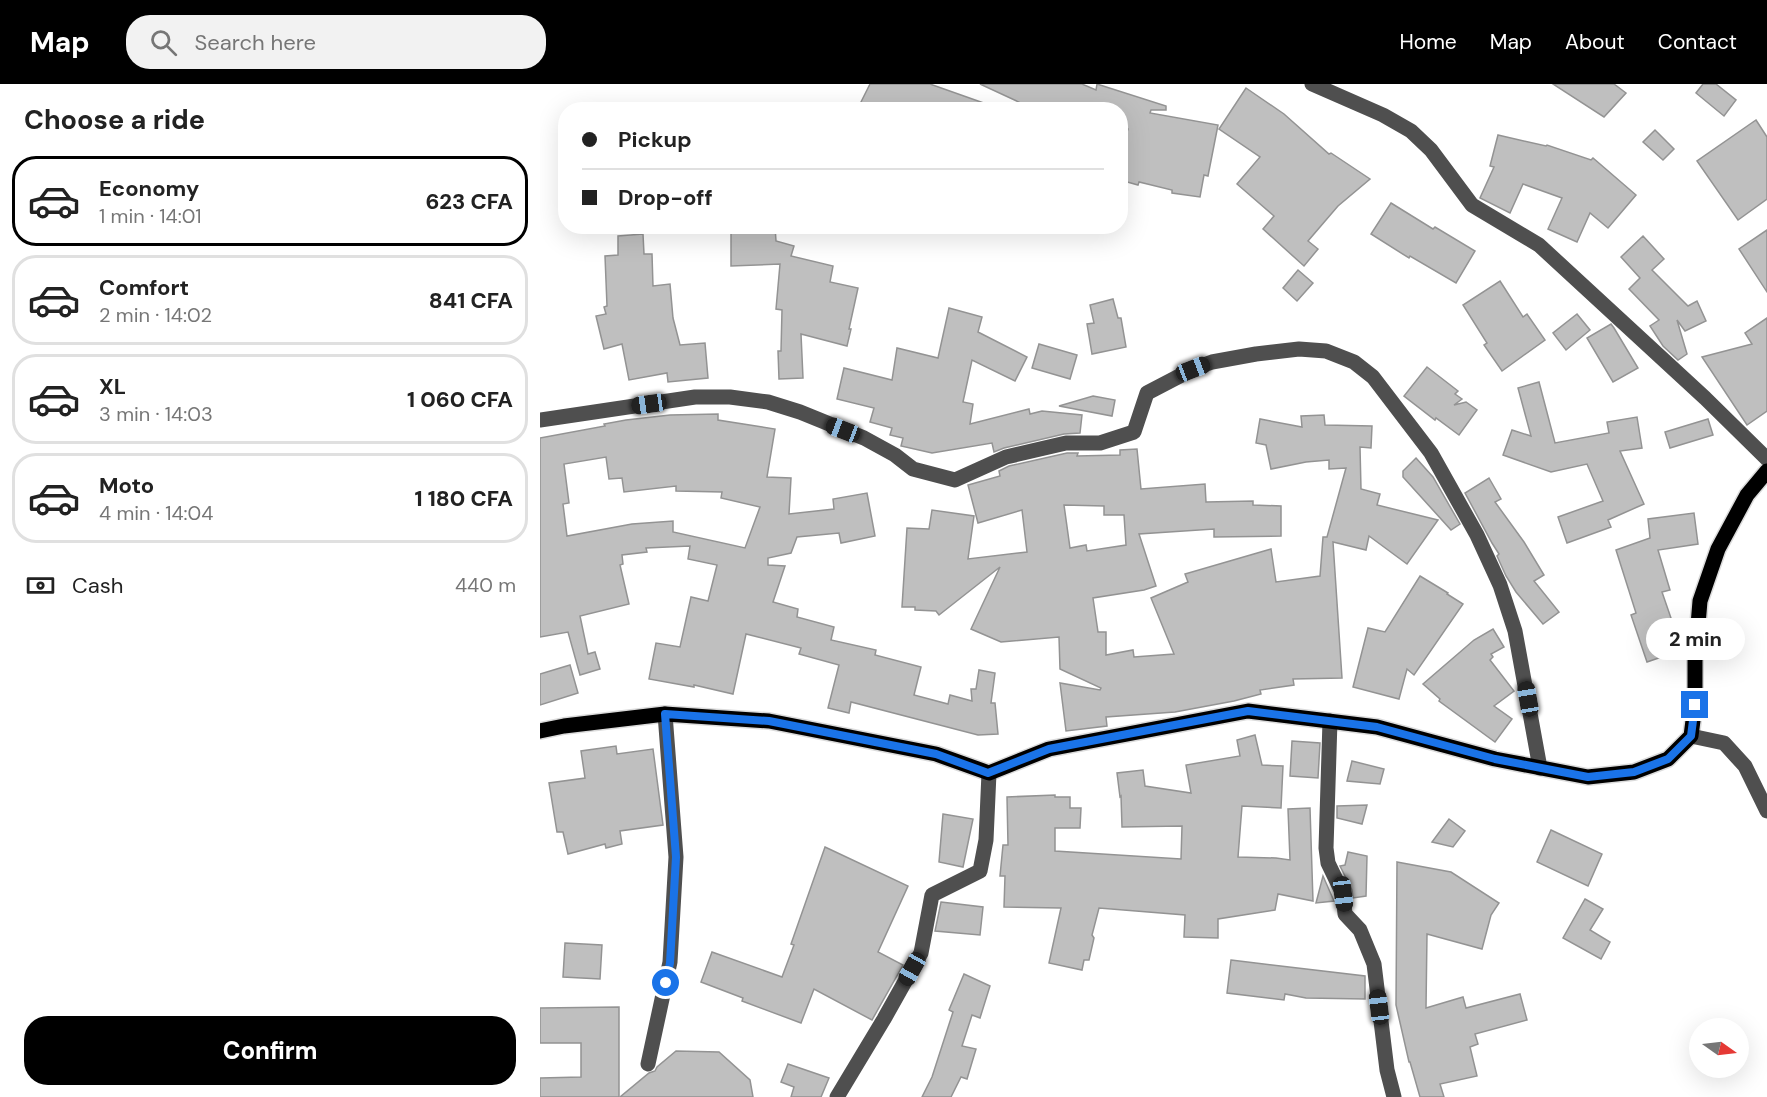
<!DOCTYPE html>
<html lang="en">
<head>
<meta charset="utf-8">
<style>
	:root { --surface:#fff; --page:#f2f2f2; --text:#222; --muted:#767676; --line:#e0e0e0; --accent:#000 }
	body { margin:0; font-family:"DM Sans",sans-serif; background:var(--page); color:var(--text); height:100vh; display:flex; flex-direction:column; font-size:22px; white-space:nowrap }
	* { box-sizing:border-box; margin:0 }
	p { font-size:20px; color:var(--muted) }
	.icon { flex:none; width:33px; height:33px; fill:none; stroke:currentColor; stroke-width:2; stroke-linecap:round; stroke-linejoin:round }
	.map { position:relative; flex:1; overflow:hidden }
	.sheet { display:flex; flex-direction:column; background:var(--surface); width:540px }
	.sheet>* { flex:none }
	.guide { position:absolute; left:18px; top:18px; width:570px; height:132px; border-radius:24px; box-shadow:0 6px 24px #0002; display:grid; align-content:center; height:132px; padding:0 24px; background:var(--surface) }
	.needle { width:39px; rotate:104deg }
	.buttons { position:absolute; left:1149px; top:934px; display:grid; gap:12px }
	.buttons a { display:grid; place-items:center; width:60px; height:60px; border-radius:50%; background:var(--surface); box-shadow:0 6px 24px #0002; font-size:30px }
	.end { position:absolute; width:27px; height:27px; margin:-14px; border:8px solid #1a73e8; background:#fff; box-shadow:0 0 0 3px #fff }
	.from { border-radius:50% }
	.bubble { position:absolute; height:42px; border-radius:21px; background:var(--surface); box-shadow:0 6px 24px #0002; font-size:20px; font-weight:800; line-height:42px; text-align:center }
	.car { position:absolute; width:18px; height:36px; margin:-18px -9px; border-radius:8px; box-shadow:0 0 4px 2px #0007; background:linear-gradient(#222 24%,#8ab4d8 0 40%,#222 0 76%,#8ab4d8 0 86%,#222 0) }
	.guide b { display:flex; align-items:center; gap:21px; height:57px; font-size:22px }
	.guide b+b { border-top:2px solid var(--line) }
	.guide i { width:15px; height:15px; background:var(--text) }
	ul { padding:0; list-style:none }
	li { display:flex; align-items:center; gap:18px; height:90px; margin:0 12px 9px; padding:0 12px; border:3px solid var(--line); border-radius:24px }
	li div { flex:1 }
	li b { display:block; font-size:22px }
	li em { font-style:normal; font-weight:800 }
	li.active { border-color:var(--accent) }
	li>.icon { width:54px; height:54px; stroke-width:1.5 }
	h2 { padding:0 24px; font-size:27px; line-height:72px }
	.pay { display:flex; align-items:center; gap:15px; height:66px; padding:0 24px; font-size:22px }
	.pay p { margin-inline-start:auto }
	.button { display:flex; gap:12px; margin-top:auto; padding:12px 24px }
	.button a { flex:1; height:69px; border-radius:24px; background:var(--accent); color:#fff; font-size:24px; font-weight:800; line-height:69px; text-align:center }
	header { display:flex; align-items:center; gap:36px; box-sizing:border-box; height:84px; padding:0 30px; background:var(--accent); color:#fff }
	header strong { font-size:28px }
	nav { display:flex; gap:33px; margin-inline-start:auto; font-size:21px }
	.search { width:420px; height:54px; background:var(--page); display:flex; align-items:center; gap:15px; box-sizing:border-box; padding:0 21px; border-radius:24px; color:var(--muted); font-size:22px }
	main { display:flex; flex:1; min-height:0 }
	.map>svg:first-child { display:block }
	.building { fill:#bfbfbf; stroke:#939393; stroke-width:1.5; fill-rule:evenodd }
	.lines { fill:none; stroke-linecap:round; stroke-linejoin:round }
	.major-casing { stroke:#dbdbdb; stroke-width:18 }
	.minor { stroke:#4f4f4f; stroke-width:15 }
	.major { stroke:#000; stroke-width:15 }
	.route { stroke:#1a73e8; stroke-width:8 }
</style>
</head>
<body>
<header>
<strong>Map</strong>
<div class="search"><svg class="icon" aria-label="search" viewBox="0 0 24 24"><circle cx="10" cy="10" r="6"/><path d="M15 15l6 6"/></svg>Search here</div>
<nav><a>Home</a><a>Map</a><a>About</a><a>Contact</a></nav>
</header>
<main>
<section class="sheet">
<h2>Choose a ride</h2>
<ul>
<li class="active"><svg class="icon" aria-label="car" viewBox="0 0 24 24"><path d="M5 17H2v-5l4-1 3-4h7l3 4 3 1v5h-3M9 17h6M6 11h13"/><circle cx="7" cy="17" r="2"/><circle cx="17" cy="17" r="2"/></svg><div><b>Economy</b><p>1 min · 14:01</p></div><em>623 CFA</em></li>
<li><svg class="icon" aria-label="car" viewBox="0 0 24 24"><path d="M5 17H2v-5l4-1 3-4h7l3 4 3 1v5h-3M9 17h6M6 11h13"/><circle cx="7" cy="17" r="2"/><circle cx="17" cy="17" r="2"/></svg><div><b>Comfort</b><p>2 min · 14:02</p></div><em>841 CFA</em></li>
<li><svg class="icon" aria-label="car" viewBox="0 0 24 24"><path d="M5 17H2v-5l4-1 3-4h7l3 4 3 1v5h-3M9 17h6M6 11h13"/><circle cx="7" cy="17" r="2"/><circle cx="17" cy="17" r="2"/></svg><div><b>XL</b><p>3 min · 14:03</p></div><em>1 060 CFA</em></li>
<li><svg class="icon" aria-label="car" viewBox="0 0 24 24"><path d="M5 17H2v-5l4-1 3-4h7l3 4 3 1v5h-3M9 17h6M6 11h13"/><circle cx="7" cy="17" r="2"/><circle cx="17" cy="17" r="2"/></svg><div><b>Moto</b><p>4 min · 14:04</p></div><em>1 180 CFA</em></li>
</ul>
<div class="pay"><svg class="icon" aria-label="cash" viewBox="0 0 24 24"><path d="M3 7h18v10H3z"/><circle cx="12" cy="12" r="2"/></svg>Cash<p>440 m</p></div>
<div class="button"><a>Confirm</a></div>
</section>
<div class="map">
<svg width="1227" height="1013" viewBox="0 0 1227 1013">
	<rect width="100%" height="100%" fill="#fff"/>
	<!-- building -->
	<g class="building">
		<polygon points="330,0 390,0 455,23 454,26 317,26"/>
		<polygon points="440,0 542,0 556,6 557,0 626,22 626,26 611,26 610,29 678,41 668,92 664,91 660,113 632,109 632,106 599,98 598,101 580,96 580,70 588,45 580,43 580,26 480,26 483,20"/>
		<polygon points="1013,0 1074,0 1086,9 1064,33"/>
		<polygon points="1163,0 1176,0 1196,16 1184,32 1156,9"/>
		<polygon points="706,4 744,30 789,70 791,69 830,95 798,122 768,157 778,165 764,182 723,145 734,132 697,100 720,73 679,45"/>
		<polygon points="1216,36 1227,53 1227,115 1198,136 1157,77"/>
		<polygon points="1115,46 1134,65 1123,76 1103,58"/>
		<polygon points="958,51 1006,62 1007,61 1051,76 1053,74 1096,111 1068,144 1050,129 1037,158 1008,145 1022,114 983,100 970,129 940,114 954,83 950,82"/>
		<polygon points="851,119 893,145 895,143 935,167 916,199 870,172 869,174 831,150"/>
		<polygon points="191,142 235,142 236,157 254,162 251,172 293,182 290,198 318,204 309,245 311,245 307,262 261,250 263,294 239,295 238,267 241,267 242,226 236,225 240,180 191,182"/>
		<polygon points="1227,146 1227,208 1199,165"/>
		<polygon points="103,150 104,170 112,170 113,202 130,200 133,234 140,261 165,259 168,294 128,298 127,289 89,296 82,260 64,265 56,232 66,230 64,223 67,222 65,172 78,171 78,152"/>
		<polygon points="1103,152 1124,175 1112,186 1148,222 1157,217 1166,237 1145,247 1137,236 1147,270 1138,276 1123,262 1110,242 1119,236 1089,205 1100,194 1081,173"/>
		<polygon points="758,186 773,199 757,217 743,204"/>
		<polygon points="960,197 983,233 987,230 1005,256 962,287 944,261 947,259 923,221"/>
		<polygon points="573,215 578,234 581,234 586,263 552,270 547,240 554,239 550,221"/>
		<polygon points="409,224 442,233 438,248 487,273 475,297 432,276 423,318 433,320 430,340 489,325 490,330 502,327 542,331 540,349 524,350 464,364 454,368 452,359 392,369 361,362 363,354 350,351 352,344 330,338 334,324 297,315 304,284 352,296 357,264 398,274"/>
		<polygon points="1037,230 1050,246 1026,266 1013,249"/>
		<polygon points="1227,234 1227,327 1207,341 1162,273 1212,260 1205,249"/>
		<polygon points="1071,240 1074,244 1098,284 1073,298 1047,254"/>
		<polygon points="499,260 537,271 530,295 492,284"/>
		<polygon points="887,283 918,307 915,310 922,315 914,321 926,318 937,326 919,351 896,334 895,336 864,312"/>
		<polygon points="999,298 1015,359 1069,349 1067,338 1097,333 1102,364 1080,367 1104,420 1068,436 1071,443 1027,459 1018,433 1063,417 1047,380 1011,388 963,371 972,346 991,352 978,304"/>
		<polygon points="553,312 575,316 572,332 519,322"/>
		<path d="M178,330V336L235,345L227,393L251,394L249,430L294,425L293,415L327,409L335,452L301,459L299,449L257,453L251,469L228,474V481L245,482L233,518L258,525L257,533L294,543L291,556L336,566L335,571L381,583L374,611L408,620L410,611L432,617L431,605H436L439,586L455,589L451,619H455L458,650L438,651L311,618L309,629L288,624L299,581L259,570L261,564L206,550L193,610L154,601V603L109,595L116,559L140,563L151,513L168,517L177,481L148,475L150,462L106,464L107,468L82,471L83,480L80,481L89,520L40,532L48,570L55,568L60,585L40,591L28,548L0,553V354L65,342L64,340L86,336L130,331ZM66,373L69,395L82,394L84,408L136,402V407L182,408L181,414L220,423L205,464L133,448V437L92,440L27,452L23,420L29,419L24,380Z"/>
		<path d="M784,331L785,341L832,342L831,364L820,363L821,405L840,410L837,421L898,436L867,480L829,452L826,466L793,458L802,594L753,595L754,601L720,606L721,610L694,617L635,628L566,633L567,642L526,647L520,599L560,606L561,604L520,585L519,553L461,558L431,545L460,483L399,531L396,527L375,526V523H362L367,444L389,445L392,426L434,432L428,475L487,468L482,426L438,439L428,401L460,392L459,387L469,382L527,369H538L537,372L580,371V366L597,365L601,405L665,400L666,418L713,417V421L741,422V452L674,453V445L599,450L616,502L604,506L553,514L558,548H566V571L593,566L594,573L634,570L611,514L648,498L645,490L731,465L736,498L780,492L783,453H787L806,384L789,385V376L766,378L731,385L726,361L716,359L720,335L762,343L761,332ZM524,421L564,422V431H584L586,461L547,467L546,461L530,464Z"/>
		<polygon points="1168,335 1173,351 1130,364 1125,348"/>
		<polygon points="876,374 893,393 920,440 911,446 863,393 863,387"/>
		<polygon points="949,394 961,415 955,418 984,458 1004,491 994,497 1019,528 1003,540 976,508 966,492 957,472 959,470 952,459 925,409"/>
		<polygon points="1154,429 1158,460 1118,466 1130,506 1122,508 1142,566 1107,578 1091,531 1096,529 1076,466 1110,454 1108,435"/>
		<polygon points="880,492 908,509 907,510 923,520 874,591 867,585 859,615 813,603 828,544 845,548"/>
		<polygon points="953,545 964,563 951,570 953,573 950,576 974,607 954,622 972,635 955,658 899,617 900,615 883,600 934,556"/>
		<polygon points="30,581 38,609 0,621 0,590"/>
		<polygon points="715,651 722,681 743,682 741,724 702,722 698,773 736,774 750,776 748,725 770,724 773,817 738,810 735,826 678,835 678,854 644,853 645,831 559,824 552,851 554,854 549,876 544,876 542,886 509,879 521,824 464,823 465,792 460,792 463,761 468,761 467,713 515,711 515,713 530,713 530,724 541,724 540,744 515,744 515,767 641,775 642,742 582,743 581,712 580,713 577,689 603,686 605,702 651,709 646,681 700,672 697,656"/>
		<polygon points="752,657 780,659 778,694 750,692"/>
		<polygon points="76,662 77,670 113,665 123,741 80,747 82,760 66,764 65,760 28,770 23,748 17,748 9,699 45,694 41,667"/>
		<polygon points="812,677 844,685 840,700 807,697"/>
		<polygon points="827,721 822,740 797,734 797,722"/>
		<polygon points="403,730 433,735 423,783 399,778"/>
		<polygon points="909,735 925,747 913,763 892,758"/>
		<polygon points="1011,746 1062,770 1048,802 997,778"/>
		<polygon points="285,763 368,802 338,868 363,881 332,936 274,905 261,939 202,917 203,914 161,898 172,868 242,893 254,861 251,860"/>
		<polygon points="808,768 827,772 826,812 813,814 812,806 800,782 805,781"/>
		<polygon points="857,778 911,788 959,819 951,831 942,865 887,850 886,924 923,913 926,924 980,910 987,936 935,950 938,960 930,963 937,992 900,1000 904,1013 880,1013 870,978 869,978 856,921"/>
		<polygon points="783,792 794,817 776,819"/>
		<polygon points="1045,815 1063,825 1050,846 1070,858 1061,875 1023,854"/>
		<polygon points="401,818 443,823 440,851 395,847"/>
		<polygon points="25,859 62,861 60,895 23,893"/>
		<polygon points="691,876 825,892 825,915 766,914 745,910 744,916 687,909"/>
		<polygon points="424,890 450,902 440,934 432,931 422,962 436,965 427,995 421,993 411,1013 382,1013 392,993 413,928 409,926"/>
		<polygon points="79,923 79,1013 0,1013 0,994 41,993 41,959 0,959 0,924"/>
		<polygon points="136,967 179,968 210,996 213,1013 80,1013 109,989 115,987 117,983"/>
		<polygon points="248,980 289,994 281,1013 251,1013 254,1003 241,998"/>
	</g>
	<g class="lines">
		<!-- major casing -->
		<g class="major-casing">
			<polyline id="major" points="0,647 24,642 125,630 229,637 396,670 449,689 509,665 708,627 837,643 955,675 1048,693 1094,688 1128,675 1151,652 1155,621 1155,577 1160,517 1178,465 1207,411 1227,387"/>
		</g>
		<!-- minor -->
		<g class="minor">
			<polyline points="772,0 843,31 871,47 891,66 932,121 999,161 1165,314 1227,375"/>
			<polyline points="0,336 155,313 190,313 228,318 260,328 324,354 355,371 373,385 415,396 466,373 526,359 560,359 594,348 607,309 653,285 672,278 716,270 759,265 786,267 814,278 833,293 891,369 937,451 960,501 975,547 1000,684"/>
			<polyline points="790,637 786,764 788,779 803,810 805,830 820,846 834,880 847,986 854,1013"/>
			<polyline points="1151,652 1184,659 1205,682 1227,727"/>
			<polyline points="108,980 130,878 136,773 125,630"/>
			<polyline points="297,1013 344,935 381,869 392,811 440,787 446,756 449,689"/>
		</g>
		<!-- major -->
		<use href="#major" class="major"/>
	</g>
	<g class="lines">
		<!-- route -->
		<polyline class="route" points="126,899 130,879 136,773 125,630 229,637 396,670 448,689 509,665 708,627 837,643 955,675 1048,693 1094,688 1128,675 1151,652 1155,621"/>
	</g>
</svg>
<div class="buttons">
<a><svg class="needle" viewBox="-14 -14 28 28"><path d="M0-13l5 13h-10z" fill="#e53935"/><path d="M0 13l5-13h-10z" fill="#767676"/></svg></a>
</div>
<i class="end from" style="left:126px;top:899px"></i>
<i class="end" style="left:1155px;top:621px"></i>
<div class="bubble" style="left:1106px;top:534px;width:99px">2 min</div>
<i class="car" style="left:653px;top:285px;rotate:69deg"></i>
<i class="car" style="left:109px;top:320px;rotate:262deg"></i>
<i class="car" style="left:303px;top:346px;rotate:291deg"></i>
<i class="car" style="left:988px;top:615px;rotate:350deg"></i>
<i class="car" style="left:803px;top:810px;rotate:173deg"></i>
<i class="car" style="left:372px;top:885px;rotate:209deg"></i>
<i class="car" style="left:839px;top:923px;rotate:353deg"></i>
<div class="guide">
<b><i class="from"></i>Pickup</b>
<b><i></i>Drop-off</b>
</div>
</div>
</main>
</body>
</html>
